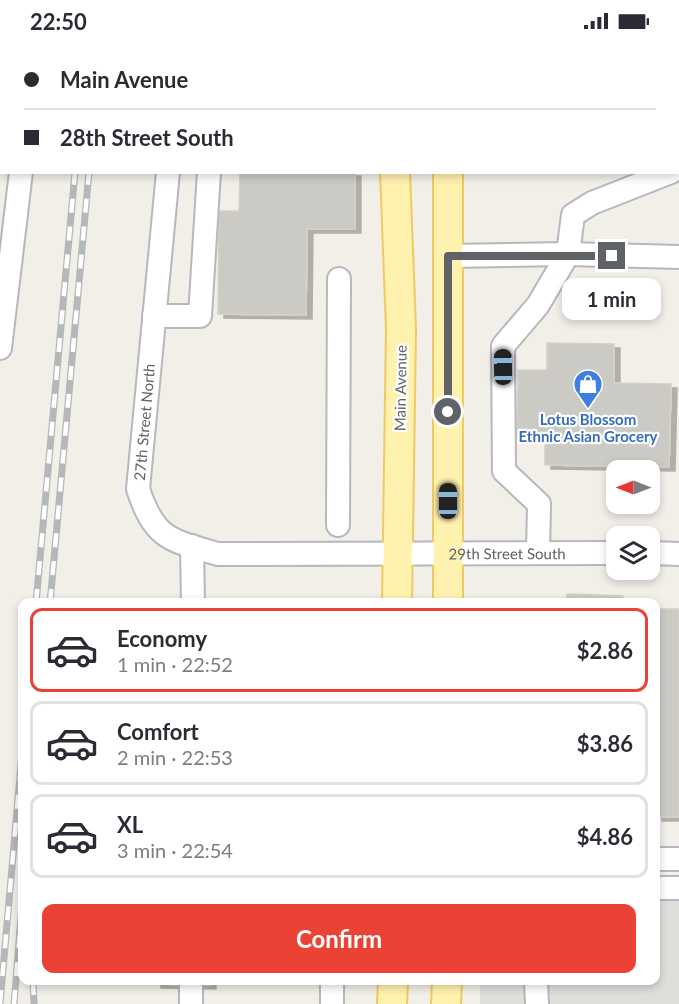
<!DOCTYPE html>
<html lang="en">
<head>
<meta charset="utf-8">
<style>
	:root { --surface:#fff; --page:#f2f2f3; --text:#2b2b33; --muted:#7c7c81; --line:#e1e1e2; --accent:#ea4335 }
	body { margin:0; font-family:Lato,sans-serif; background:var(--page); color:var(--text); height:100vh; display:flex; flex-direction:column; font-size:22px; white-space:nowrap }
	* { box-sizing:border-box; margin:0 }
	p { font-size:20px; color:var(--muted) }
	.icon { flex:none; width:33px; height:33px; fill:none; stroke:currentColor; stroke-width:2; stroke-linecap:round; stroke-linejoin:round }
	.map { position:relative; flex:1; overflow:hidden }
	.panel { position:absolute; left:18px; top:556px; width:642px; height:387px; display:flex; flex-direction:column; background:var(--surface); border-radius:12px; box-shadow:0 3px 9px #0003 }
	.panel>* { flex:none }
	.top-card { position:absolute; left:0px; top:0px; width:680px; height:132px; box-shadow:0 3px 9px #0003; display:grid; align-content:center; height:132px; padding:0 24px; background:var(--surface) }
	.needle { width:39px; rotate:270deg }
	.controls { position:absolute; left:606px; top:418px; display:grid; gap:12px }
	.controls a { display:grid; place-items:center; width:54px; height:54px; border-radius:12px; background:var(--surface); box-shadow:0 3px 9px #0003; font-size:30px }
	.end { position:absolute; width:27px; height:27px; margin:-14px; border:8px solid #5f6368; background:#fff; box-shadow:0 0 0 3px #fff }
	.from { border-radius:50% }
	.bubble { position:absolute; height:42px; border-radius:12px; background:var(--surface); box-shadow:0 3px 9px #0003; font-size:20px; font-weight:700; line-height:42px; text-align:center }
	.car { position:absolute; width:18px; height:36px; margin:-18px -9px; border-radius:8px; box-shadow:0 0 4px 2px #0007; background:linear-gradient(#222 24%,#8ab4d8 0 40%,#222 0 76%,#8ab4d8 0 86%,#222 0) }
	.top-card b { display:flex; align-items:center; gap:21px; height:57px; font-size:22px }
	.top-card b+b { border-top:2px solid var(--line) }
	.top-card i { width:15px; height:15px; background:var(--text) }
	ul { padding:10px 0 0; list-style:none }
	li { display:flex; align-items:center; gap:18px; height:84px; margin:0 12px 9px; padding:0 12px; border:3px solid var(--line); border-radius:12px }
	li div { flex:1 }
	li b { display:block; font-size:22px }
	li em { font-style:normal; font-weight:700 }
	li.current { border-color:var(--accent) }
	li>.icon { width:54px; height:54px; stroke-width:1.5 }
	.primary-button { display:flex; gap:12px; margin-top:auto; padding:12px 24px }
	.primary-button a { flex:1; height:69px; border-radius:12px; background:var(--accent); color:#fff; font-size:24px; font-weight:700; line-height:69px; text-align:center }
	.status { display:flex; justify-content:space-between; align-items:center; height:42px; padding:0 30px; background:var(--surface); direction:ltr }
	.status svg { height:16px; fill:currentColor }
	.map>svg:first-child { display:block }
	.industrial { fill:#e0deda }
	.building { fill:#cccac5; stroke:#d6d1c6; stroke-width:1.5; filter:url(#shadow) }
	.lines { fill:none; stroke-linecap:round; stroke-linejoin:round }
	.minor-casing { stroke:#b5b8bc; stroke-width:26 }
	.major-casing { stroke:#f2c960; stroke-width:32 }
	.minor { stroke:#fff; stroke-width:22 }
	.major { stroke:#fff2af; stroke-width:28 }
	.rail-casing { stroke:#b6b7b8; stroke-width:7 }
	.rail { stroke:#fff; stroke-width:4.5; stroke-dasharray:14; stroke-linecap:butt }
	.route { stroke:#5f6368; stroke-width:8 }
	.labels { text-anchor:middle; dominant-baseline:central; stroke-width:4.5; stroke-linejoin:round; paint-order:stroke }
	.street-label { font-size:15px; fill:#5f6368; stroke:#fff }
	.shop-label { font-size:15px; font-weight:bold; fill:#366cbe; stroke:#fff }
</style>
</head>
<body>
<div class="status"><b>22:50</b><svg viewBox="0 0 49 12"><path d="M0 12V9h3v3zM5 12V6h3v6zM10 12V3h3v9zM15 12V0h3v12zM26 1h20v11H26zM47 4h2v5h-2z"/></svg></div>
<div class="map">
<svg width="679" height="962" viewBox="0 0 679 962">
	<defs>
		<filter id="shadow"><feDropShadow dx="6" dy="4" stdDeviation="0" flood-color="#0004"/></filter>
	</defs>
	<rect width="100%" height="100%" fill="#f1efe8"/>
	<!-- industrial -->
	<polygon class="industrial" points="656,856 679,857 679,962 480,962 480,939 656,939"/>
	<!-- building -->
	<g class="building">
		<polygon points="240,130 355,130 355,187 307,187 306,273 218,272 219,169 239,169"/>
		<polygon points="547,301 614,302 614,341 671,342 669,425 545,423 545,395 517,395 518,328 547,328"/>
		<polygon points="567,552 623,554 623,561 566,561"/>
		<rect x="656" y="567" width="23" height="208"/>
		<polygon points="155,939 210,939 210,943 155,942"/>
	</g>
	<g class="lines">
		<!-- minor casing -->
		<g class="minor-casing">
			<g id="minor">
				<polyline points="17,0 24,2"/>
				<polyline points="677,0 678,2"/>
				<polyline points="180,2 180,0"/>
				<polyline points="225,2 225,0"/>
				<path id="s1" d="M168,130L138,447C155,498 170,498 218,512L616,511"/>
				<polyline points="448,214 568,212 679,215"/>
				<polyline points="154,274 200,274 209,130"/>
				<polyline points="0,306 21,130"/>
				<polyline points="338,483 339,237"/>
				<polyline points="192,504 193,561"/>
				<polyline points="538,511 539,462 504,429 503,304 538,263 568,212 573,173 592,161 671,130"/>
				<polyline points="650,511 679,512"/>
				<polyline points="656,817 679,817"/>
				<polyline points="656,846 679,846"/>
				<polyline points="536,939 537,962"/>
				<polyline points="191,962 191,939"/>
				<polyline points="332,962 332,939"/>
			</g>
		</g>
		<!-- major casing -->
		<g class="major-casing">
			<g id="major">
				<polyline points="391,0 391,2"/>
				<polyline points="421,0 422,2"/>
				<polyline points="448,0 448,2"/>
				<polyline points="395,130 401,287 397,561"/>
				<polyline points="448,561 448,130"/>
				<polyline points="392,962 393,939"/>
				<polyline points="446,962 447,939"/>
			</g>
		</g>
		<!-- minor -->
		<use href="#minor" class="minor"/>
		<!-- major -->
		<use href="#major" class="major"/>
		<!-- rail casing -->
		<g class="rail-casing">
			<g id="rail">
				<polyline points="86,2 86,0"/>
				<polyline points="100,2 100,0"/>
				<polyline points="36,561 75,130"/>
				<polyline points="50,561 89,130"/>
				<polyline points="33,939 34,962"/>
				<polyline points="0,962 22,711"/>
				<polyline points="14,962 22,864"/>
			</g>
		</g>
		<!-- rail -->
		<use href="#rail" class="rail"/>
	</g>
	<g class="lines">
		<!-- route -->
		<polyline class="route" points="448,370 448,214 612,214"/>
	</g>
	<!-- icons -->
	<defs>
		<g id="shop-pin" transform="scale(1.5)"><path d="M0 17L-7.5 6A9.5 9.5 0 1 1 7.5 6Z" fill="#3f7fe0" stroke="#fff"/><path d="M-5-2.5h2.3a2.7 3.5 0 0 1 5.4 0H5L5.5 6h-11ZM-1.5-2.5h3a1.5 2.3 0 0 0-3 0Z" fill="#fff"/></g>
	</defs>
	<g fill-rule="evenodd">
		<use href="#shop-pin" x="588" y="342"/>
	</g>
	<g class="labels">
		<!-- street labels -->
		<g class="street-label">
			<text transform="translate(400 346) rotate(-89)">Main Avenue</text>
			<text transform="translate(144 380) rotate(-85)">27th Street North</text>
			<text stroke="none"><textPath href="#s1" startOffset="718">29th Street South</textPath></text>
		</g>
		<!-- shop labels -->
		<g class="shop-label">
			<text x="588" y="377">Lotus Blossom<tspan x="588" dy="17">Ethnic Asian Grocery</tspan></text>
		</g>
	</g>
</svg>
<div class="controls">
<a><svg class="needle" viewBox="-14 -14 28 28"><path d="M0-13l5 13h-10z" fill="#e53935"/><path d="M0 13l5-13h-10z" fill="#7c7c81"/></svg></a>
<a><svg class="icon" aria-label="layers" viewBox="0 0 24 24"><path d="M12 4l9 5-9 5-9-5zM3 14l9 5 9-5"/></svg></a>
</div>
<i class="end from" style="left:448px;top:370px"></i>
<i class="end" style="left:612px;top:214px"></i>
<div class="bubble" style="left:562px;top:236px;width:99px">1 min</div>
<i class="car" style="left:503px;top:325px;rotate:359deg"></i>
<i class="car" style="left:448px;top:459px;rotate:0deg"></i>
<div class="top-card">
<b><i class="from"></i>Main Avenue</b>
<b><i></i>28th Street South</b>
</div>
<section class="panel">
<ul>
<li class="current"><svg class="icon" aria-label="car" viewBox="0 0 24 24"><path d="M5 17H2v-5l4-1 3-4h7l3 4 3 1v5h-3M9 17h6M6 11h13"/><circle cx="7" cy="17" r="2"/><circle cx="17" cy="17" r="2"/></svg><div><b>Economy</b><p>1 min · 22:52</p></div><em>$2.86</em></li>
<li><svg class="icon" aria-label="car" viewBox="0 0 24 24"><path d="M5 17H2v-5l4-1 3-4h7l3 4 3 1v5h-3M9 17h6M6 11h13"/><circle cx="7" cy="17" r="2"/><circle cx="17" cy="17" r="2"/></svg><div><b>Comfort</b><p>2 min · 22:53</p></div><em>$3.86</em></li>
<li><svg class="icon" aria-label="car" viewBox="0 0 24 24"><path d="M5 17H2v-5l4-1 3-4h7l3 4 3 1v5h-3M9 17h6M6 11h13"/><circle cx="7" cy="17" r="2"/><circle cx="17" cy="17" r="2"/></svg><div><b>XL</b><p>3 min · 22:54</p></div><em>$4.86</em></li>
</ul>
<div class="primary-button"><a>Confirm</a></div>
</section>
</div>
</body>
</html>
